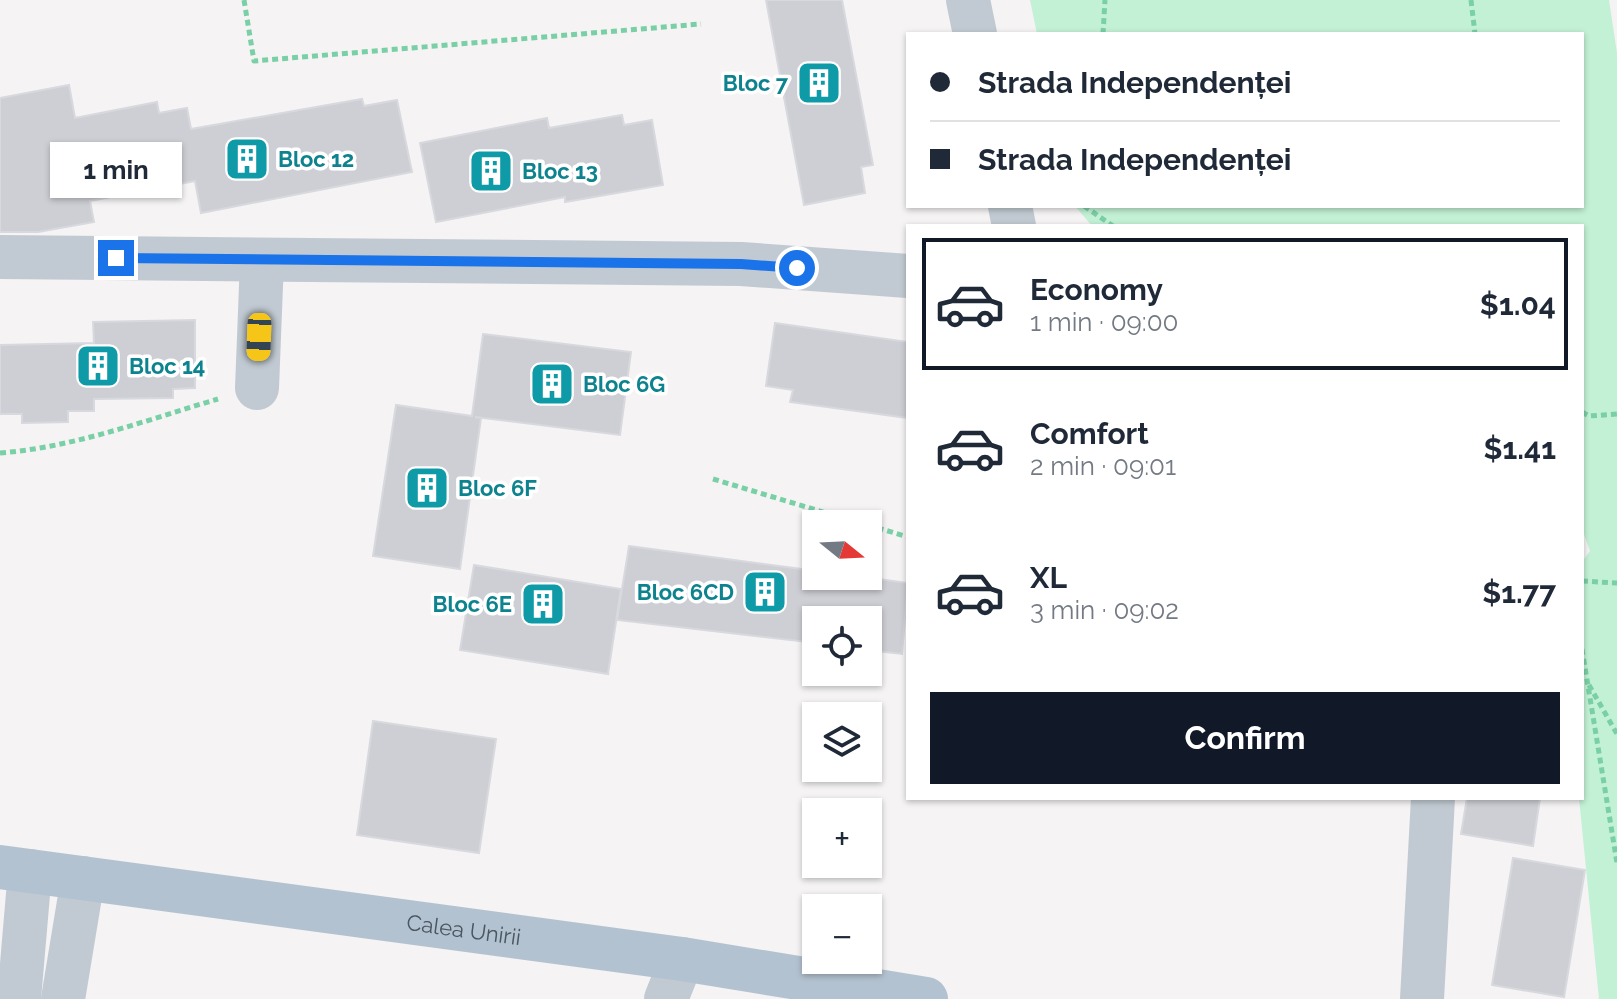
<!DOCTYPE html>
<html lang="en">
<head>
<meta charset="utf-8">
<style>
	:root { --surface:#fff; --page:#f2f2f3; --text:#1f2937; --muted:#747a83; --line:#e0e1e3; --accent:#111827 }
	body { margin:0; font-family:Raleway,sans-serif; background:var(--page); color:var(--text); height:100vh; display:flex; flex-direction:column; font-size:30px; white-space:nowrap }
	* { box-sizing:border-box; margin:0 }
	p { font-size:26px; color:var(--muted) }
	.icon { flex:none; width:44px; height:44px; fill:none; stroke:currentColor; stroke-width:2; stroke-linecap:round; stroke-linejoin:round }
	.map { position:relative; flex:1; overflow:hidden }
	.side { position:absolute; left:906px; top:224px; width:678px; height:576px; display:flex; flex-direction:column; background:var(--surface); border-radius:0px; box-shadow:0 2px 6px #0004 }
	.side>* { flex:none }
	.banner { position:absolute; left:906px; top:32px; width:678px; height:176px; border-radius:0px; box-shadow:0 2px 6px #0004; display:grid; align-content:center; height:176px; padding:0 24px; background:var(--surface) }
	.needle { width:52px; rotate:108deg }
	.tools { position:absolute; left:802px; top:510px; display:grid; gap:16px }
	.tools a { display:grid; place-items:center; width:80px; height:80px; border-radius:0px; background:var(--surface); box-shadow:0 2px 6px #0004; font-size:40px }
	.end { position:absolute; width:36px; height:36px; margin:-18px; border:10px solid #1a73e8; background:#fff; box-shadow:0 0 0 4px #fff }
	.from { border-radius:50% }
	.bubble { position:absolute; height:56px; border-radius:0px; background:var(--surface); box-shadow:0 2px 6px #0004; font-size:26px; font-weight:700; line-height:56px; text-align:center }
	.car { position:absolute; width:24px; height:48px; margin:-24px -12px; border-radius:10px; box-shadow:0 0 6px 2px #0007; background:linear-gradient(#f5c518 24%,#345 0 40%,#f5c518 0 76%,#345 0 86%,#f5c518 0) }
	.banner b { display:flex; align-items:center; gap:28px; height:76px; font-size:30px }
	.banner b+b { border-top:2px solid var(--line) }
	.banner i { width:20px; height:20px; background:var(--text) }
	ul { padding:14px 0 0; list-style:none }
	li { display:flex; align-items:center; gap:24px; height:132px; margin:0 16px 12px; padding:0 8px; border:4px solid transparent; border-radius:0px }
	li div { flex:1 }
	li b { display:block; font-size:30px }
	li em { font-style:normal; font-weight:700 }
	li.selected { border-color:var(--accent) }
	li>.icon { width:72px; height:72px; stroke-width:1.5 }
	.action { display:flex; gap:16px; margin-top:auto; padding:16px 24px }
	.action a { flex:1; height:92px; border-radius:0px; background:var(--accent); color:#fff; font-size:32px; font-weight:700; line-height:92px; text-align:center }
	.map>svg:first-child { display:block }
	.green { fill:#c3f1d5 }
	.building { fill:#cdcfd5; stroke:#d7d9de; stroke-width:2 }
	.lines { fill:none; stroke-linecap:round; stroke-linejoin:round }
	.path { stroke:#7ad0a6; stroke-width:5; stroke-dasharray:6 4; stroke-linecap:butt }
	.minor { stroke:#c1cad2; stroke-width:44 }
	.major { stroke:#b3c2d1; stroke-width:44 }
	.route { stroke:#1a73e8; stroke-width:10 }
	.labels { text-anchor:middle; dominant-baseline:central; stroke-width:7; stroke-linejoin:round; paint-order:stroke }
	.culture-label { font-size:22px; font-weight:bold; fill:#0d838f; stroke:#fff; text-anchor:start }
	.street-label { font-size:22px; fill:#4a5661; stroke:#fff }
</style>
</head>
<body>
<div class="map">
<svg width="1617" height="999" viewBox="0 0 1617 999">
	<rect width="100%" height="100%" fill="#f5f3f3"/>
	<!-- green -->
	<polygon class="green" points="1030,0 1609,0 1617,53 1617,999 1599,999 1579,798 1582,562 1590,551 1582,529 1582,226 1092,226 1075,206 1582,206 1582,34 1037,34"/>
	<!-- building -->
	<g class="building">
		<polygon points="766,0 842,0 873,165 861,167 865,193 804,205"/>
		<polygon points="69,85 75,118 157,102 159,113 187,108 191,129 362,99 364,106 397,100 412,172 201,213 195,181 90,201 94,222 38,232 0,232 0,98"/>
		<polygon points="622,115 624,125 652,120 663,185 565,202 565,197 436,222 420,143 547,118 549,128"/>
		<polygon points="195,320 195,388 173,389 173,398 94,399 94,411 68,411 68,422 22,423 22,414 0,414 0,345 94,343 93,322"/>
		<polygon points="775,323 908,342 908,418 790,402 793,390 766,386"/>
		<polygon points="483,334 631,352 620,435 475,417 481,418 460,569 373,556 396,405 472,416"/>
		<polygon points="629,546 816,571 816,576 857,576 908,583 902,654 868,650 868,620 816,620 816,643 617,620"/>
		<polygon points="474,565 621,589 608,674 460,650"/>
		<polygon points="373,721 496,739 479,853 357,835"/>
		<polygon points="1467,798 1540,798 1533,846 1461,834"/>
		<polygon points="1513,858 1585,870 1564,997 1492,985"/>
	</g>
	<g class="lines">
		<!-- path -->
		<g class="path">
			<polyline points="244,0 254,61 701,24"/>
			<polyline points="1471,0 1475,34"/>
			<polyline points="1103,34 1105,0"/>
			<polyline points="1084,206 1113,226"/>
			<polyline points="1582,412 1589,416 1617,414"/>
			<path d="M0,453C76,447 146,420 218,399"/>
			<polyline points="713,479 863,524"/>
			<polyline points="868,525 908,537"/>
			<polyline points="1582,581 1617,583"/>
			<polyline points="1582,649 1617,863"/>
			<polyline points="1589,685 1617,734"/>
		</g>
		<!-- minor -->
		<g class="minor">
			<polyline points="968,0 975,34"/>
			<polyline points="1010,206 1014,226"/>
			<polyline points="0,257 741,264 908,276"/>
			<polyline points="257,388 262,260"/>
			<polyline points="19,999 30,871"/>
			<polyline points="63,999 83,878"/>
			<polyline points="666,999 682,959"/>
			<polyline points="1422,999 1433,798"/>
		</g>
		<!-- major -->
		<path class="major" id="s1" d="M0,867L682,959L926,999"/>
	</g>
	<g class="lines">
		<!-- route -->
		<polyline class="route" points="116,258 741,264 797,268"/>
	</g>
	<!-- icons -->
	<defs>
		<g id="building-square" transform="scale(2.3)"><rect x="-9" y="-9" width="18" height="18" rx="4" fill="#0f9aa8" stroke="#fff"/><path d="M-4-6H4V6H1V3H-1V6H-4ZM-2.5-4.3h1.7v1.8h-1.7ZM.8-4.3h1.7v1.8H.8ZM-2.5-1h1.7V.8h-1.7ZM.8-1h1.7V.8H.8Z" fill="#fff"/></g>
	</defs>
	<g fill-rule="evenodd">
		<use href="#building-square" x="819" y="83"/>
		<use href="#building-square" x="247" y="159"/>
		<use href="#building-square" x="491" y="171"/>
		<use href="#building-square" x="98" y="366"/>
		<use href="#building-square" x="552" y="384"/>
		<use href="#building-square" x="427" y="488"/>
		<use href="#building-square" x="765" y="592"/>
		<use href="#building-square" x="543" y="604"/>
	</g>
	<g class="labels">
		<!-- culture labels -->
		<g class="culture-label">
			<text x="788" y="83" text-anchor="end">Bloc 7</text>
			<text x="278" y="159">Bloc 12</text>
			<text x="522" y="171">Bloc 13</text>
			<text x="129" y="366">Bloc 14</text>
			<text x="583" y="384">Bloc 6G</text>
			<text x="458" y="488">Bloc 6F</text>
			<text x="734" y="592" text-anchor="end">Bloc 6CD</text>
			<text x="512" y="604" text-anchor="end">Bloc 6E</text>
		</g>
		<!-- street labels -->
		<g class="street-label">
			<text stroke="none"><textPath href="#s1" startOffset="468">Calea Unirii</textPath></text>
		</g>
	</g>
</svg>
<div class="tools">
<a><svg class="needle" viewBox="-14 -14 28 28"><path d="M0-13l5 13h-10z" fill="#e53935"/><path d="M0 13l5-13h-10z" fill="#747a83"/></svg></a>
<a><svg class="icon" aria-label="locate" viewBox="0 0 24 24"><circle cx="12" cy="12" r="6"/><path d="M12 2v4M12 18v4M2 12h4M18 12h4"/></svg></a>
<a><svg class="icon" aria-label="layers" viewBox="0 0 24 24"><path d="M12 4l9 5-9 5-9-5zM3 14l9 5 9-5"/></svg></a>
<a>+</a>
<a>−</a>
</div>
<i class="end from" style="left:797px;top:268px"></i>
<i class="end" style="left:116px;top:258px"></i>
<div class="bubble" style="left:50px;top:142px;width:132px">1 min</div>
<i class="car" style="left:259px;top:337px;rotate:182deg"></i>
<div class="banner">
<b><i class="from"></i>Strada Independenței</b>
<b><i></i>Strada Independenței</b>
</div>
<section class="side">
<ul>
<li class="selected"><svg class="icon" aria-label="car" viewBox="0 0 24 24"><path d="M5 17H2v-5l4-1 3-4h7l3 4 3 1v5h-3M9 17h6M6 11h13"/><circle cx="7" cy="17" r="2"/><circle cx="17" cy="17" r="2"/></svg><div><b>Economy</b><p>1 min · 09:00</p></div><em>$1.04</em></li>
<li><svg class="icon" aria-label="car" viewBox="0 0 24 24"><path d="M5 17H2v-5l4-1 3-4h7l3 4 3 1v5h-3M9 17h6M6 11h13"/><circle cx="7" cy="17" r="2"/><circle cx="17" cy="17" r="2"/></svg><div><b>Comfort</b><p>2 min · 09:01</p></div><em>$1.41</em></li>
<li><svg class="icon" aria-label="car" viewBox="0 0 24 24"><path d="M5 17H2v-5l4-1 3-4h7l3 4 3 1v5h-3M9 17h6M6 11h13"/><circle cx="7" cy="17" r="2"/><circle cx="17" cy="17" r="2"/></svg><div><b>XL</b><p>3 min · 09:02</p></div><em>$1.77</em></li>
</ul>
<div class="action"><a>Confirm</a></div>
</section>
</div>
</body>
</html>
